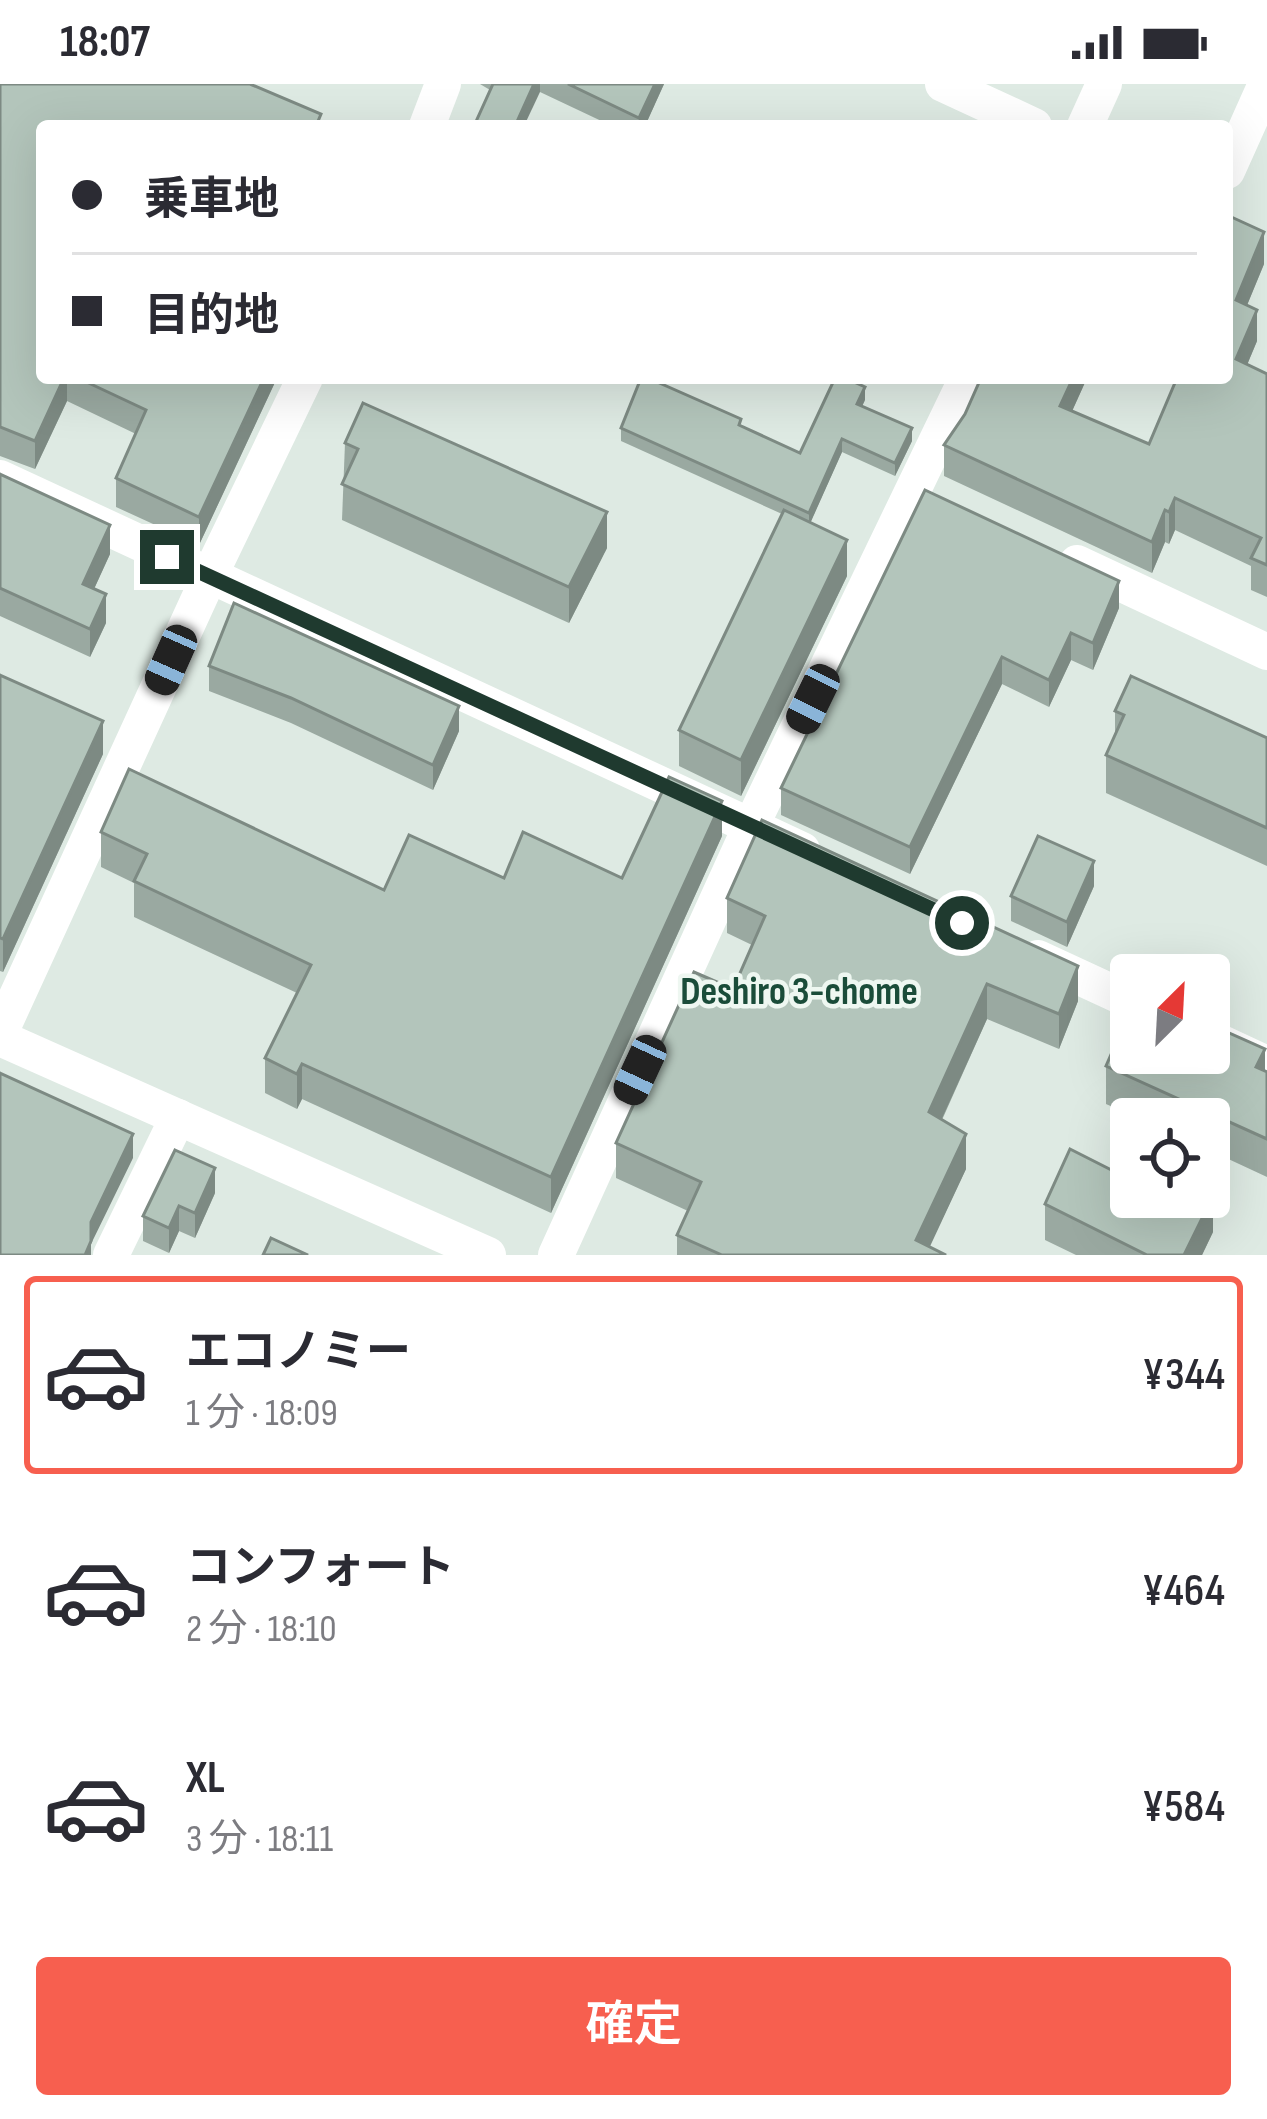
<!DOCTYPE html>
<html lang="ja">
<head>
<meta charset="utf-8">
<style>
	:root { --surface:#fff; --page:#f7f7f7; --text:#2b2b33; --muted:#7c7c81; --line:#e1e1e2; --accent:#f75f4f }
	body { margin:0; font-family:"Sofia Sans Condensed","Noto Sans JP",sans-serif; background:var(--page); color:var(--text); height:100vh; display:flex; flex-direction:column; font-size:45px; white-space:nowrap }
	* { box-sizing:border-box; margin:0 }
	p { font-size:39px; color:var(--muted) }
	.icon { flex:none; width:66px; height:66px; fill:none; stroke:currentColor; stroke-width:2; stroke-linecap:round; stroke-linejoin:round }
	.map { position:relative; height:1171px; overflow:hidden }
	.side { display:flex; flex-direction:column; background:var(--surface); flex:1 }
	.side>* { flex:none }
	.hud { position:absolute; left:36px; top:36px; width:1197px; height:264px; border-radius:12px; box-shadow:0 12px 48px #0002; display:grid; align-content:center; height:264px; padding:0 36px; background:var(--surface) }
	.needle { width:78px; rotate:24deg }
	.tools { position:absolute; left:1110px; top:870px; display:grid; gap:24px }
	.tools a { display:grid; place-items:center; width:120px; height:120px; border-radius:12px; background:var(--surface); box-shadow:0 12px 48px #0002; font-size:60px }
	.end { position:absolute; width:54px; height:54px; margin:-27px; border:15px solid #1f3a2f; background:#fff; box-shadow:0 0 0 6px #fff }
	.from { border-radius:50% }
	.car { position:absolute; width:36px; height:72px; margin:-36px -18px; border-radius:15px; box-shadow:0 0 9px 3px #0007; background:linear-gradient(#222 24%,#8ab4d8 0 40%,#222 0 76%,#8ab4d8 0 86%,#222 0) }
	.hud b { display:flex; align-items:center; gap:42px; height:114px; font-size:45px }
	.hud b+b { border-top:3px solid var(--line) }
	.hud i { width:30px; height:30px; background:var(--text) }
	ul { padding:21px 0 0; list-style:none }
	li { display:flex; align-items:center; gap:36px; height:198px; margin:0 24px 18px; padding:0 12px; border:6px solid transparent; border-radius:12px }
	li div { flex:1 }
	li b { display:block; font-size:45px }
	li em { font-style:normal; font-weight:600 }
	li.active { border-color:var(--accent) }
	li>.icon { width:108px; height:108px; stroke-width:1.5 }
	.cta { display:flex; gap:24px; margin-top:auto; padding:24px 36px }
	.cta a { flex:1; height:138px; border-radius:12px; background:var(--accent); color:#fff; font-size:48px; font-weight:600; line-height:138px; text-align:center }
	.status { display:flex; justify-content:space-between; align-items:center; height:84px; padding:0 60px; background:var(--surface); direction:ltr }
	.status svg { height:33px; fill:currentColor }
	.map>svg:first-child { display:block }
	.lines { fill:none; stroke-linecap:round; stroke-linejoin:round }
	.minor { stroke:#fff; stroke-width:36 }
	.wall { fill:#9aa9a1 }
	.shaded-wall { fill:#7d8a83 }
	.building { fill:#b3c5bb; stroke:#7d8a83; stroke-width:3 }
	.route { stroke:#1f3a2f; stroke-width:15 }
	.labels { text-anchor:middle; dominant-baseline:central; stroke-width:9; stroke-linejoin:round; paint-order:stroke }
	.neighbourhood-label { font-size:39px; font-weight:bold; fill:#1a4c39; stroke:#eef7f1 }
</style>
</head>
<body>
<div class="status"><b>18:07</b><svg viewBox="0 0 49 12"><path d="M0 12V9h3v3zM5 12V6h3v6zM10 12V3h3v9zM15 12V0h3v12zM26 1h20v11H26zM47 4h2v5h-2z"/></svg></div>
<div class="map">
<svg width="1267" height="1171" viewBox="0 0 1267 1171">
	<rect width="100%" height="100%" fill="#deeae3"/>
	<g class="lines">
		<!-- minor -->
		<g class="minor">
			<polyline points="943,0 1034,42"/>
			<polyline points="427,42 443,0"/>
			<polyline points="1085,42 1104,0"/>
			<polyline points="1227,87 1266,0"/>
			<polyline points="0,394 802,766"/>
			<polyline points="1077,479 1267,568"/>
			<polyline points="1038,874 1131,917"/>
			<polyline points="0,949 209,493 305,294"/>
			<polyline points="1209,953 1267,980"/>
			<polyline points="0,954 488,1171"/>
			<polyline points="111,1171 178,1033"/>
			<polyline points="556,1171 751,742 967,294"/>
		</g>
	</g>
	<!-- wall -->
	<g class="wall">
		<polygon points="0,0 321,42 42,42 42,294 277,294 199,461 116,423 116,394 136,350 67,317 35,385 0,372"/>
		<polygon points="480,0 664,0 645,42 612,42 540,8 490,6"/>
		<polygon points="1227,131 1264,180 1247,221 1257,257 1247,281 1267,290 1267,513 1251,506 1251,482 1175,446 1169,460 1165,458 1152,489 944,392 944,361 965,330 981,294 1087,294 1072,327 1149,360 1175,298 1166,294 1227,294"/>
		<polygon points="865,316 862,322 912,357 895,392 842,368 810,439 847,492 741,712 679,682 679,646 782,430 621,357 621,344 741,343 800,369"/>
		<polygon points="345,359 607,464 569,539 342,436"/>
		<polygon points="0,390 110,470 94,505 106,539 90,573 0,532"/>
		<polygon points="925,406 1119,524 1093,586 1071,576 1049,623 1002,600 910,790 781,731 781,704"/>
		<polygon points="209,582 459,647 433,706 291,639 209,607"/>
		<polygon points="0,591 103,670 3,888 0,887"/>
		<polygon points="1115,627 1267,654 1267,782 1106,709 1106,671 1115,650"/>
		<polygon points="101,748 384,806 504,794 622,794 722,752 551,1129 302,1015 297,1025 265,1009 265,974 297,909 134,833 134,799 101,783"/>
		<polygon points="1094,802 1067,863 1011,837 1011,812"/>
		<polygon points="727,814 1078,917 1059,965 987,935 942,1036 966,1085 929,1163 946,1171 677,1171 677,1151 688,1127 616,1094 616,1059 733,905 752,861 727,849"/>
		<polygon points="1215,977 1267,988 1267,1093 1209,1066 1209,1035 1140,1035 1106,1020 1106,982"/>
		<polygon points="215,1109 195,1154 179,1147 169,1169 143,1157 143,1132"/>
		<polygon points="1169,1115 1213,1148 1202,1171 1076,1171 1045,1156 1045,1120"/>
	</g>
	<!-- shaded-wall -->
	<g class="shaded-wall">
		<polygon points="534,0 540,0 540,8 524,42 515,42"/>
		<polygon points="655,0 664,0 645,42 639,42 639,34"/>
		<polygon points="1264,148 1264,180 1236,248 1236,216"/>
		<polygon points="1257,226 1257,257 1236,307 1236,275"/>
		<polygon points="64,294 67,294 67,317 35,385 35,357"/>
		<polygon points="264,294 277,294 199,461 199,433"/>
		<polygon points="1073,294 1087,294 1060,354 1060,322"/>
		<polygon points="865,303 865,316 857,333 857,320"/>
		<polygon points="912,344 912,357 895,392 895,379"/>
		<polygon points="842,355 842,368 809,442 809,429"/>
		<polygon points="1175,414 1175,446 1169,460 1169,428"/>
		<polygon points="1165,426 1165,458 1152,489 1152,458"/>
		<polygon points="607,428 607,464 569,539 569,503"/>
		<polygon points="110,441 110,470 83,529 83,500"/>
		<polygon points="847,456 847,492 741,712 741,676"/>
		<polygon points="1119,497 1119,524 1093,586 1093,559"/>
		<polygon points="106,510 106,539 90,573 90,545"/>
		<polygon points="1071,549 1071,576 1049,623 1049,596"/>
		<polygon points="1002,573 1002,600 910,790 910,763"/>
		<polygon points="459,622 459,647 433,706 433,681"/>
		<polygon points="103,637 103,670 3,888 3,855"/>
		<polygon points="722,717 722,752 551,1129 551,1093"/>
		<polygon points="1094,777 1094,802 1067,863 1067,838"/>
		<polygon points="1078,882 1078,917 1059,965 1059,930"/>
		<polygon points="987,900 987,935 929,1063 929,1028"/>
		<polygon points="1265,965 1265,1003 1256,983"/>
		<polygon points="302,980 302,1015 297,1025 297,990"/>
		<polygon points="133,1050 133,1074 91,1160 91,1171 85,1171 91,1138"/>
		<polygon points="966,1050 966,1085 926,1171 916,1156"/>
		<polygon points="215,1084 215,1109 195,1154 195,1129"/>
		<polygon points="1213,1112 1213,1148 1202,1171 1184,1171"/>
		<polygon points="179,1122 179,1147 169,1169 169,1144"/>
	</g>
	<!-- building -->
	<g class="building">
		<polygon points="0,0 250,0 321,30 316,42 42,42 42,294 64,294 35,357 0,343"/>
		<polygon points="493,0 534,0 515,42 474,42"/>
		<polygon points="568,0 655,0 639,34"/>
		<polygon points="1227,131 1264,148 1236,216 1257,226 1236,275 1267,290 1267,481 1251,474 1261,454 1175,414 1169,428 1165,426 1152,458 944,361 965,330 981,294 1073,294 1060,322 1149,360 1177,294 1227,294"/>
		<polygon points="78,294 264,294 199,433 116,394 146,326"/>
		<polygon points="641,294 648,294 741,335 739,341 800,369 835,294 845,294 865,303 857,320 912,344 895,379 842,355 809,429 621,344"/>
		<polygon points="363,319 607,428 569,503 342,400 358,365 345,359"/>
		<polygon points="0,390 110,441 83,500 106,510 90,545 0,504"/>
		<polygon points="925,406 1119,497 1093,559 1071,549 1049,596 1002,573 910,763 781,704"/>
		<polygon points="784,426 847,456 741,676 679,646"/>
		<polygon points="234,519 459,622 433,681 291,614 209,582"/>
		<polygon points="0,591 103,637 3,855 0,854"/>
		<polygon points="1131,592 1267,654 1267,744 1106,671 1124,631 1115,627"/>
		<polygon points="129,685 384,806 409,751 504,794 523,748 622,794 669,693 722,717 551,1093 302,980 297,990 265,974 311,881 134,797 147,770 101,748"/>
		<polygon points="762,736 1078,882 1059,930 987,900 929,1028 966,1050 916,1156 946,1171 722,1171 677,1151 701,1098 616,1059 694,888 733,905 765,832 727,814"/>
		<polygon points="1038,752 1094,777 1067,838 1011,812"/>
		<polygon points="1123,943 1131,943 1131,969 1196,969 1215,977 1229,949 1265,965 1256,983 1267,988 1267,1055 1106,982"/>
		<polygon points="0,989 133,1050 91,1138 91,1157 85,1171 0,1171"/>
		<polygon points="1070,1065 1131,1096 1131,1113 1169,1115 1170,1113 1209,1113 1209,1110 1213,1112 1184,1171 1147,1171 1045,1120"/>
		<polygon points="175,1066 215,1084 195,1129 179,1122 169,1144 143,1132"/>
		<polygon points="271,1154 308,1171 263,1171"/>
	</g>
	<g class="lines">
		<!-- route -->
		<polyline class="route" points="167,473 962,839"/>
	</g>
	<g class="labels">
		<!-- neighbourhood labels -->
		<g class="neighbourhood-label">
			<text x="799" y="908">Deshiro 3-chome</text>
		</g>
	</g>
</svg>
<div class="tools">
<a><svg class="needle" viewBox="-14 -14 28 28"><path d="M0-13l5 13h-10z" fill="#e53935"/><path d="M0 13l5-13h-10z" fill="#7c7c81"/></svg></a>
<a><svg class="icon" aria-label="locate" viewBox="0 0 24 24"><circle cx="12" cy="12" r="6"/><path d="M12 2v4M12 18v4M2 12h4M18 12h4"/></svg></a>
</div>
<i class="end from" style="left:962px;top:839px"></i>
<i class="end" style="left:167px;top:473px"></i>
<i class="car" style="left:171px;top:576px;rotate:204deg"></i>
<i class="car" style="left:813px;top:615px;rotate:206deg"></i>
<i class="car" style="left:640px;top:986px;rotate:205deg"></i>
<div class="hud">
<b><i class="from"></i>乗車地</b>
<b><i></i>目的地</b>
</div>
</div>
<section class="side">
<ul>
<li class="active"><svg class="icon" aria-label="car" viewBox="0 0 24 24"><path d="M5 17H2v-5l4-1 3-4h7l3 4 3 1v5h-3M9 17h6M6 11h13"/><circle cx="7" cy="17" r="2"/><circle cx="17" cy="17" r="2"/></svg><div><b>エコノミー</b><p>1 分 · 18:09</p></div><em>¥344</em></li>
<li><svg class="icon" aria-label="car" viewBox="0 0 24 24"><path d="M5 17H2v-5l4-1 3-4h7l3 4 3 1v5h-3M9 17h6M6 11h13"/><circle cx="7" cy="17" r="2"/><circle cx="17" cy="17" r="2"/></svg><div><b>コンフォート</b><p>2 分 · 18:10</p></div><em>¥464</em></li>
<li><svg class="icon" aria-label="car" viewBox="0 0 24 24"><path d="M5 17H2v-5l4-1 3-4h7l3 4 3 1v5h-3M9 17h6M6 11h13"/><circle cx="7" cy="17" r="2"/><circle cx="17" cy="17" r="2"/></svg><div><b>XL</b><p>3 分 · 18:11</p></div><em>¥584</em></li>
</ul>
<div class="cta"><a>確定</a></div>
</section>
</body>
</html>
